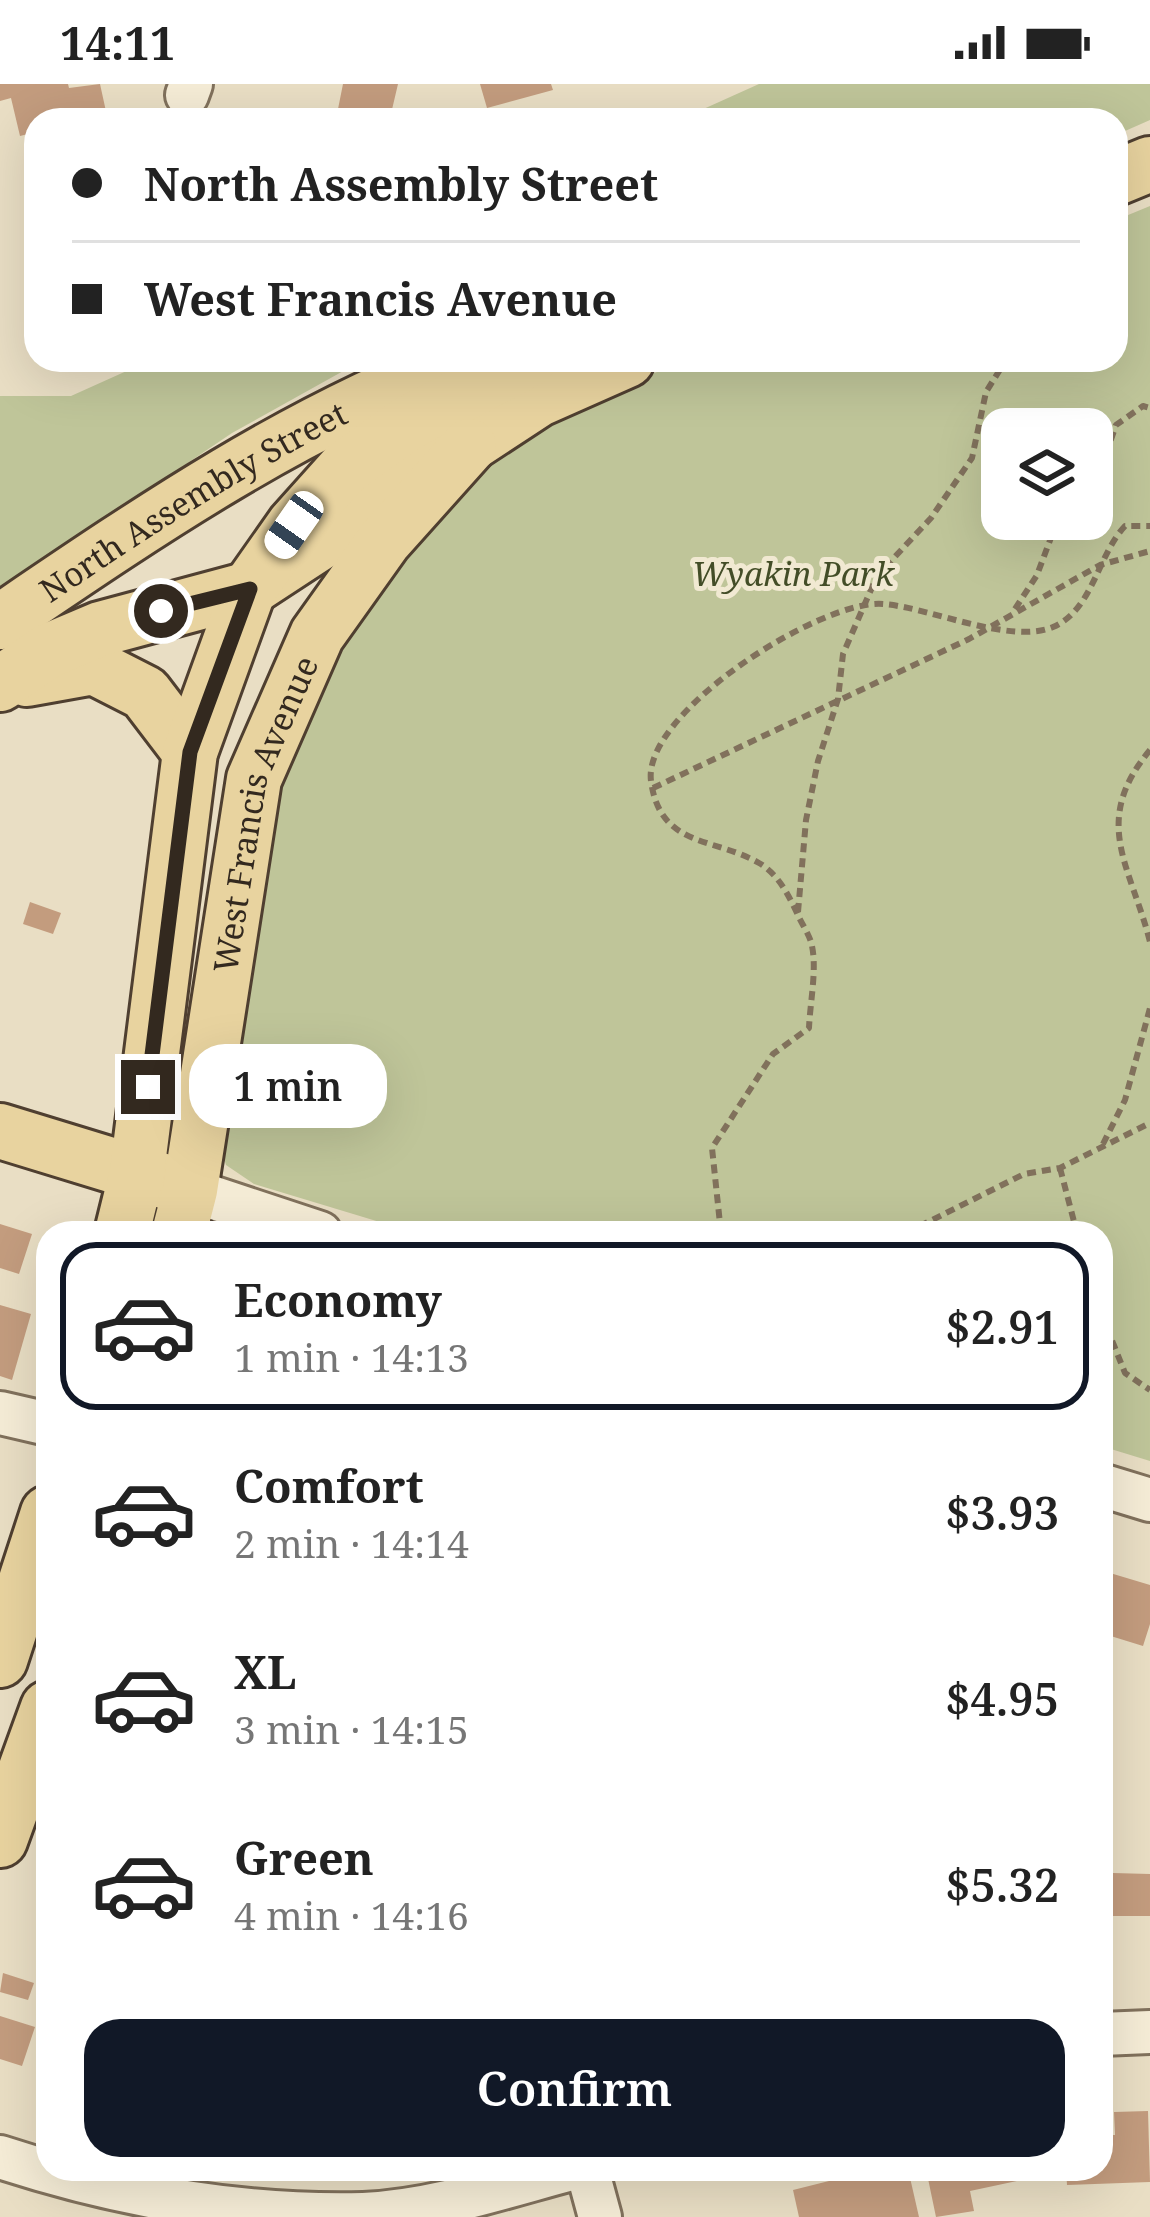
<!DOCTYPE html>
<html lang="en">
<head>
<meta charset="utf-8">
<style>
	:root { --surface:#fff; --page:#f6f6f6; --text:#222; --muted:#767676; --line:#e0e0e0; --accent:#111827 }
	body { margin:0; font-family:"Noto Serif",serif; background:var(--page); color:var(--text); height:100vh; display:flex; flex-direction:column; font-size:45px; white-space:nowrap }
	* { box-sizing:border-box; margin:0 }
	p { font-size:39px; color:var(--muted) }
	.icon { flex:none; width:66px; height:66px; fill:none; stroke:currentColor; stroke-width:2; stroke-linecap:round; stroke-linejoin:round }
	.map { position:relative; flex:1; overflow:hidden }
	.sheet { position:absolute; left:36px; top:1137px; width:1077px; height:960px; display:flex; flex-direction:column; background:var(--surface); border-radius:36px; box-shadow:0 12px 48px #0002 }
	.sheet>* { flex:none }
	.hud { position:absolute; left:24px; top:24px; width:1104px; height:264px; border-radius:36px; box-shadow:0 12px 48px #0002; display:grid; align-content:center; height:264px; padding:0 48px; background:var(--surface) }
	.tools { position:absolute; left:981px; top:324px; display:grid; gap:24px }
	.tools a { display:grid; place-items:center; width:132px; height:132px; border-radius:24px; background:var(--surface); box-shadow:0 12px 48px #0002; font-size:60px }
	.end { position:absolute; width:54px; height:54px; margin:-27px; border:15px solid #33291f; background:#fff; box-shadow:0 0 0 6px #fff }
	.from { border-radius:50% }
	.bubble { position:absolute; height:84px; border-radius:36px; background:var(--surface); box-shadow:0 12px 48px #0002; font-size:39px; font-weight:600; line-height:84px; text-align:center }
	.car { position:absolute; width:36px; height:72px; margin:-36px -18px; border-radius:15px; box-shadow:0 0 9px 3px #0007; background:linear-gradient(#fff 24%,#345 0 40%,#fff 0 76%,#345 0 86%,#fff 0) }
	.hud b { display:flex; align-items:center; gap:42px; height:114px; font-size:45px }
	.hud b+b { border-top:3px solid var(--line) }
	.hud i { width:30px; height:30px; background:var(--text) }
	ul { padding:21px 0 0; list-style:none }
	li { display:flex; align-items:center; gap:36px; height:168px; margin:0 24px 18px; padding:0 24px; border:6px solid transparent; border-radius:36px }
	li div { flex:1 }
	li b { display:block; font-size:45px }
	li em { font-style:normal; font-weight:600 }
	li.on { border-color:var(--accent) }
	li>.icon { width:108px; height:108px; stroke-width:1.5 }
	.cta { display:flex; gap:24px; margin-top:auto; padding:24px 48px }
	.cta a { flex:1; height:138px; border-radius:36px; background:var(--accent); color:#fff; font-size:48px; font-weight:600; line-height:138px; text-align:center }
	.status { display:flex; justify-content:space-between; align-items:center; height:84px; padding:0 60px; background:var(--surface); direction:ltr }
	.status svg { height:33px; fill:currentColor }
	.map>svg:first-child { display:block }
	.green { fill:#bfc599; fill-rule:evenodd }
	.building { fill:#c39c7e }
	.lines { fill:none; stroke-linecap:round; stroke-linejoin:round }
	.minor-casing { stroke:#81715c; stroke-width:48 }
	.major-casing { stroke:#4f3f30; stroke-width:60 }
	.path { stroke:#81715c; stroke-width:6; stroke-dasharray:9 6; stroke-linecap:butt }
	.minor { stroke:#f5ecd6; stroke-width:42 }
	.major { stroke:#e8d39f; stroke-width:54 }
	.route { stroke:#33291f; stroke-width:15 }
	.labels { text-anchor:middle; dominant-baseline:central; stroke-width:10; stroke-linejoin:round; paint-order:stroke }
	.street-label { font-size:33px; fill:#33291f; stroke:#f1e9d2 }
	.park-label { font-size:33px; font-style:italic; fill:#434d27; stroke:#f1e9d2 }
</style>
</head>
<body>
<div class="status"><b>14:11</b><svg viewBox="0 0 49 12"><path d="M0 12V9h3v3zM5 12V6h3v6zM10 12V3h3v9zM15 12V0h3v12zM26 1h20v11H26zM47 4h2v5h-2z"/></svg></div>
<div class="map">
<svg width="1150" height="2133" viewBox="0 0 1150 2133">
	<rect width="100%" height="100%" fill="#e9dec4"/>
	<!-- green -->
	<g class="green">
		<polygon points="759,0 1150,0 1150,36 1116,51 1116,36 679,36"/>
		<path d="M1150,122V1377L1101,1362V1149H416L254,1100L226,1081L217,1052L254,756L369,491L520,350L612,303L693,276H1116V136ZM1002,345H1092V435H1002Z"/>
		<polygon points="151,276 363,276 232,349 0,506 0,312 71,312"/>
	</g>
	<!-- building -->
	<g class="building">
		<polygon points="0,0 68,0 69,4 100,0 107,32 36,36 36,48 20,52 11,14 0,17"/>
		<polygon points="343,0 398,0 390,34 367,29 365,36 336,35"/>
		<polygon points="480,0 551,0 553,6 487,24"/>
		<polygon points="30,818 61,829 53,850 23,840"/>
		<polygon points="0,1140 32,1150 19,1190 0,1184"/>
		<polygon points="0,1221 31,1230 12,1296 0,1292"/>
		<polygon points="1110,1489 1150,1501 1150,1540 1143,1562 1101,1549 1101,1493 1108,1496"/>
		<polygon points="1101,1776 1113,1776 1113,1789 1150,1790 1150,1832 1101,1832"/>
		<polygon points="3,1889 34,1899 28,1916 0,1908"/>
		<polygon points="0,1932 35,1943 22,1982 0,1975"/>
		<polygon points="1148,2027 1150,2098 1067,2101 1066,2085 1101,2085 1101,2051 1115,2051 1114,2028"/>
		<polygon points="877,2085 908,2085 919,2133 799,2133 793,2106"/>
		<polygon points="926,2085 1039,2085 1040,2092 970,2107 974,2127 936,2133"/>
	</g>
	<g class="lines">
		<!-- minor casing -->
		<g class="minor-casing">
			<g id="minor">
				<polyline points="187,11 191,0"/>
				<polyline points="190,1106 320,1149"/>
				<polyline points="0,1329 48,1340"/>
				<polyline points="1101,1401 1150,1416"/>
				<polyline points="1101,1950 1150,1948"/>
				<path d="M0,2073C119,2112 238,2133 363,2130C433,2127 504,2103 571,2085"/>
				<polyline points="587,2085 600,2133"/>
			</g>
		</g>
		<!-- major casing -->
		<g class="major-casing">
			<g id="major">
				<polyline points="1116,94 1150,80"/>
				<path id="s1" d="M0,538C146,439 292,339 458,276"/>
				<polyline points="27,595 94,583 145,609 190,668"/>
				<polyline points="0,600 48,567 100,545 249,505 539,315 627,276"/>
				<polyline points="0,1047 170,1099"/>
				<polyline points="122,1149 137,1088 190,668 249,505 294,441 345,384 408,339 529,276"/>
				<path id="s2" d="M179,1149L190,1106L254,695L317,551L384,457L469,362"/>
				<polyline points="0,1576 48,1429"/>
				<polyline points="0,1756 48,1624"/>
			</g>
		</g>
		<!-- path -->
		<g class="path">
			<polyline points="1092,396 1099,390 1116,341 1143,322 1150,324"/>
			<polyline points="1015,525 1037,491 1058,435"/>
			<path d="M1150,666C1090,738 1131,782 1150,858"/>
			<polyline points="653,704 969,555 1100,481 1150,467"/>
			<polyline points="798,828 806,736 818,677 838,615 843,570 877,492 931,434 972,374 986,308 1006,276"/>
			<polyline points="1103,1060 1125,1016 1150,924"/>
			<polyline points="1060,1084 1077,1149"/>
			<path d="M721,1149L712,1064L773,970L809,944C810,919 817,886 812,862C810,851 801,839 797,829C788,810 778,790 759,779C714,753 660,764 651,697C642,629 821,515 883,520C928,523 1010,561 1053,543C1093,526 1097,472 1125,442H1150"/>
			<polyline points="906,1149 1024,1090 1060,1084 1150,1039"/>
			<polyline points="1101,1229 1125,1289 1150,1306"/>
		</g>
		<!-- minor -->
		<use href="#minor" class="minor"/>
		<!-- major -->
		<use href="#major" class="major"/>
	</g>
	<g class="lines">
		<!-- route -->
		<polyline class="route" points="148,1003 190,668 250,505 161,527"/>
	</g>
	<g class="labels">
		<!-- street labels -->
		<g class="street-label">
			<text stroke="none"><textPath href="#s1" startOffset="228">North Assembly Street</textPath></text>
			<text stroke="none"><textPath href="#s2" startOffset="429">West Francis Avenue</textPath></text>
		</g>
		<!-- park labels -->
		<g class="park-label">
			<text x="793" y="489">Wyakin Park</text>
		</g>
	</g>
</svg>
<div class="tools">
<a><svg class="icon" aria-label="layers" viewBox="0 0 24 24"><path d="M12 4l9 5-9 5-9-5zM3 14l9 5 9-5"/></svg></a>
</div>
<i class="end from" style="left:161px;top:527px"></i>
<i class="end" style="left:148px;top:1003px"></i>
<div class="bubble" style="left:189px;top:960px;width:198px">1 min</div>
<i class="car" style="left:294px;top:441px;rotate:215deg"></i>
<div class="hud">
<b><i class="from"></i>North Assembly Street</b>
<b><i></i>West Francis Avenue</b>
</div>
<section class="sheet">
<ul>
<li class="on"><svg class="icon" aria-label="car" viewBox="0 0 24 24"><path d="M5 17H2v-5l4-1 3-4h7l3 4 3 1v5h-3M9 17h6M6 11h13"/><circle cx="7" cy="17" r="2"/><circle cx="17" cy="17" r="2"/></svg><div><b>Economy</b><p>1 min · 14:13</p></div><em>$2.91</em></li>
<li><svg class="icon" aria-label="car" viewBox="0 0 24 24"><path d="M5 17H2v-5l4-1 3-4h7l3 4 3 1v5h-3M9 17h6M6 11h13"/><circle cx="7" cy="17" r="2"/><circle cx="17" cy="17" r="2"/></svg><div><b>Comfort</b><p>2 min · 14:14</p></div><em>$3.93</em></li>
<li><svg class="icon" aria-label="car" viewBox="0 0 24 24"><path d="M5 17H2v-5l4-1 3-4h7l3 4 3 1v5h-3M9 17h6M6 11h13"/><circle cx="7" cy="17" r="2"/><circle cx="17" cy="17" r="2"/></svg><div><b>XL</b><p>3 min · 14:15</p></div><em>$4.95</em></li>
<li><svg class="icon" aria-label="car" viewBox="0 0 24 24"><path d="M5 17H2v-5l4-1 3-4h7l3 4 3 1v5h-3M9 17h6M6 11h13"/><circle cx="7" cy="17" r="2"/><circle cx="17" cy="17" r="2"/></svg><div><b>Green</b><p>4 min · 14:16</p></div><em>$5.32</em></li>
</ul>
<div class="cta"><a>Confirm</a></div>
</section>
</div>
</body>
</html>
